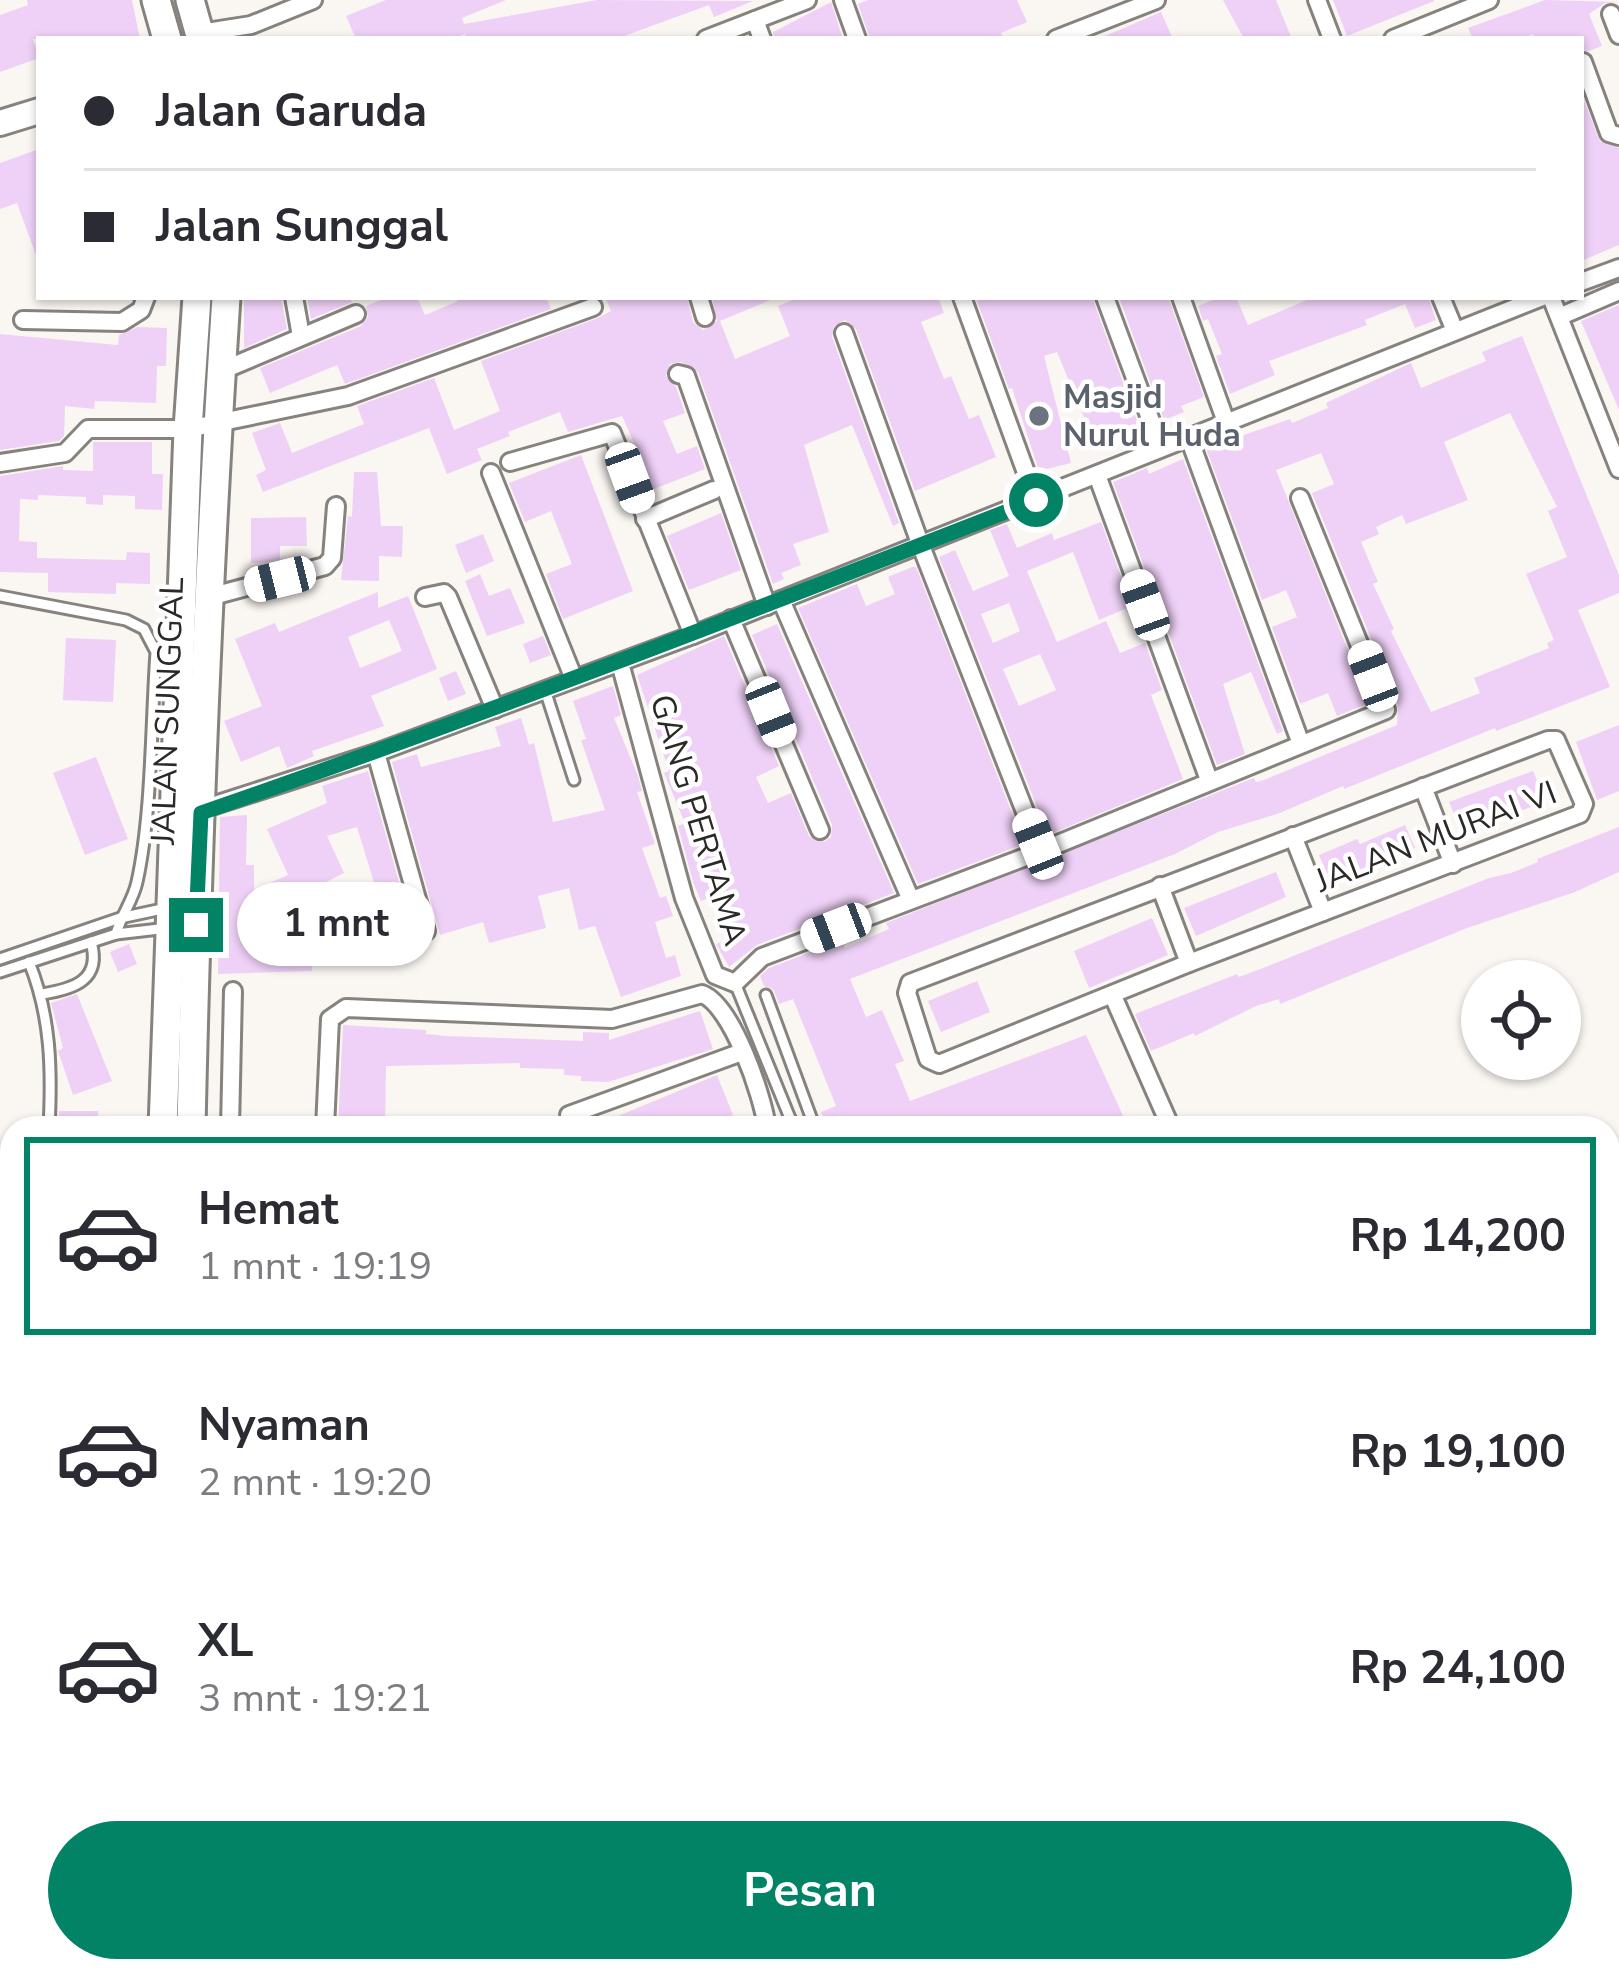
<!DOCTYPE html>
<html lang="id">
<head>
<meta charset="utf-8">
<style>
	:root { --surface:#fff; --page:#f7f7f7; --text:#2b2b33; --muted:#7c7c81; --line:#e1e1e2; --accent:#028365 }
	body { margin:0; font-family:"Nunito Sans",sans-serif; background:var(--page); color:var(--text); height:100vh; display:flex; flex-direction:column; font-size:45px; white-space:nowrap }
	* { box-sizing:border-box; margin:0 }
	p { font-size:39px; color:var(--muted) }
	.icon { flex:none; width:66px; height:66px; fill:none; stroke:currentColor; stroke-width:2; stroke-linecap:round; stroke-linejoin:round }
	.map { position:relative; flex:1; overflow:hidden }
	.details { position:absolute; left:0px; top:1116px; width:1620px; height:867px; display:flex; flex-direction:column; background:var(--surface); border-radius:36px 36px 0 0; box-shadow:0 3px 9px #0004 }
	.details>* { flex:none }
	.top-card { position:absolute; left:36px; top:36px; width:1548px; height:264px; border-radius:0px; box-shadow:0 3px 9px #0004; display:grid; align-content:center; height:264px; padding:0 48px; background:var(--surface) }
	.fabs { position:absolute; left:1461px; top:960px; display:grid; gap:24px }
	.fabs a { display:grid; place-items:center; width:120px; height:120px; border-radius:50%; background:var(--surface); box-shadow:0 3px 9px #0004; font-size:60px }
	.end { position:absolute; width:54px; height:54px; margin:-27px; border:15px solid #028365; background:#fff; box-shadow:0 0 0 6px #fff }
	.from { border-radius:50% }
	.bubble { position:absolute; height:84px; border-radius:42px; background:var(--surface); box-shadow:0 3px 9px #0004; font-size:39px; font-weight:700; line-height:84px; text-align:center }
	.car { position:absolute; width:36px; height:72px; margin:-36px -18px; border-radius:15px; box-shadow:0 0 9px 3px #0007; background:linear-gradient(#fff 24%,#345 0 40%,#fff 0 76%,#345 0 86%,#fff 0) }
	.top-card b { display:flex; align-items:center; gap:42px; height:114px; font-size:45px }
	.top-card b+b { border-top:3px solid var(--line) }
	.top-card i { width:30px; height:30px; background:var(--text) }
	ul { padding:21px 0 0; list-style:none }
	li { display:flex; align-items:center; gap:36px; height:198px; margin:0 24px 18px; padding:0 24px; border:6px solid transparent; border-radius:0px }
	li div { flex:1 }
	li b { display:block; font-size:45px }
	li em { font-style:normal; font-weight:700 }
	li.on { border-color:var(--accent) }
	li>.icon { width:108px; height:108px; stroke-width:1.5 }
	.cta { display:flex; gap:24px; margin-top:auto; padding:24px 48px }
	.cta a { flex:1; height:138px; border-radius:72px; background:var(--accent); color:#fff; font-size:48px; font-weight:700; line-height:138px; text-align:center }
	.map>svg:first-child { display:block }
	.building { fill:#efd1f7; fill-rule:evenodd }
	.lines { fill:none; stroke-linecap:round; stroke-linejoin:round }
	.lane-casing { stroke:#86827e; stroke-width:15 }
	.street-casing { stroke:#86827e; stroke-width:22 }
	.secondary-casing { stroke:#86827e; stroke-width:30 }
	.primary-casing { stroke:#86827e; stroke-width:33 }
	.lane { stroke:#fff; stroke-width:9 }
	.street { stroke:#fff; stroke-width:16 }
	.secondary { stroke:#fff; stroke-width:24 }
	.primary { stroke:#fff; stroke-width:27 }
	.route { stroke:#028365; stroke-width:15 }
	.worship-dot { fill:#6b7280; stroke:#fff; stroke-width:4.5 }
	.labels { text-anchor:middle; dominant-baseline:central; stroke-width:9; stroke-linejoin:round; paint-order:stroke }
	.worship-label { font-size:33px; font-weight:bold; fill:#5b616d; stroke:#fff; text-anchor:start }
	.street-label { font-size:33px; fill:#2b2928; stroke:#fff }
</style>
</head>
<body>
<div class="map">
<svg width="1619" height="1982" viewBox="0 0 1619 1982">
	<rect width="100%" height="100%" fill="#faf6f2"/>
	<!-- building -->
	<g class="building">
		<polygon points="27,0 132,0 140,39 33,39 39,58 0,72 0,15 28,5"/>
		<polygon points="386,0 506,0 462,18 464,24 597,0 753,1 714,17 709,5 616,39 467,39 465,34 452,39 356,39 346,16"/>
		<polygon points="868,0 1017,0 1027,22 1001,33 1003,39 870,39 858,4"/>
		<polygon points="1223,0 1276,0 1292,39 1244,39"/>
		<polygon points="1333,0 1434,0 1434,1 1347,36"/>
		<polygon points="1545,0 1619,2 1605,3 1589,14 1602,46 1589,51 1581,50 1581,39 1535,39 1533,34 1520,39 1473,39 1468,28"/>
		<polygon points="831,2 843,39 775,39 773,32"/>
		<polygon points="1161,12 1173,39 1098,39"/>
		<polygon points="1582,96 1600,141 1619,148 1619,245 1581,261"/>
		<polygon points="39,149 39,258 37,258 17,203 0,209 0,163"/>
		<polygon points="244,297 281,297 287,329 244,348"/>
		<polygon points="307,297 350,297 352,302 311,319"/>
		<polygon points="388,297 417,297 425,315 458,301 456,297 546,297 551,309 345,384 337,365 270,393 260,368 361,326 368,317 366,306"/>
		<polygon points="605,297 687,297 693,322 703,330 717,321 712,297 778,297 720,321 735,359 790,336 778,306 800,297 938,297 944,313 921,322 944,379 951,376 969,419 979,415 996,457 915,491 856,329 845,320 834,326 832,337 899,523 893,526 852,425 804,445 829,532 793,544 801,565 781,573 784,579 773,584 698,372 681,362 670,364 666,376 676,387 685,413 663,421 677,454 697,446 705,469 649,491 641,472 646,470 622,416 568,432 560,412 508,432 510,436 477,449 482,460 447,474 429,428 263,492 256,475 266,470 252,433 280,423 292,453 364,424 357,406 434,378 454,430 500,411 481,361 598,318 611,311"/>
		<polygon points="987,297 1092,297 1140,429 1096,446 1057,352 1044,356 1071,463 1039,471 1012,388 1009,389 977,301"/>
		<polygon points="1119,297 1168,297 1204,397 1181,406 1184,412 1164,420"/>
		<polygon points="1220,297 1236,297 1248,325 1314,297 1428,297 1436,320 1415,328 1405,304 1365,320 1367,325 1269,361 1275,375 1230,394 1216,356 1222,354 1208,319 1203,321 1198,306"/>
		<polygon points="1619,305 1619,410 1581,321"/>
		<polygon points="138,327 167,328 166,366 157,366 156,403 95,401 94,409 65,406 64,436 59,441 0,450 0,334 118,345 119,335"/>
		<path d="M1522,336L1619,575V593L1578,610L1610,687L1496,731L1495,728L1344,789L1343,786L1280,813L1218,832L1175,854L850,979L866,1017L882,1010L904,1061L895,1064L910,1101L1086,1035L1125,1120L1105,1128H828L821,1112L836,1106L793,999L779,1004L773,989L764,986L760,976L769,968L842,940L845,948L889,929L886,923L1254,778L1256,782L1264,780L1397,725L1398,705L1312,493L1334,484L1321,453L1276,470L1369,703L1337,716L1328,693L1300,704L1272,627L1297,617L1286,590L1262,600L1206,448L1290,419L1292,423L1328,408L1326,403L1411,363L1421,388L1486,361L1482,352ZM1510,413L1557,507L1548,511L1567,557L1526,574L1554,640L1547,643L1549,648L1474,678L1480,693L1431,712L1391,631L1394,629L1373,584L1378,582L1361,542L1379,534L1376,527L1402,515L1406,524L1468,500L1444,442Z"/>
		<polygon points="93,442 152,442 152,474 163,474 162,510 135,509 135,496 103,495 103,505 86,504 86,497 38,495 38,500 20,499 19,541 37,542 37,558 126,560 127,552 150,553 150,584 116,583 116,594 48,592 48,573 0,572 0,476 63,466 63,470 93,471"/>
		<polygon points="581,455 633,591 563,619 546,574 572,564 551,511 525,522 509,483"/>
		<polygon points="1183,459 1283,731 1277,734 1251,672 1223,684 1245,754 1217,765 1113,482 1147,468 1149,474"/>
		<polygon points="354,472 377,472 381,526 403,526 402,557 379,556 379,581 341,580 348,516 352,517"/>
		<polygon points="721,513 741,570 689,590 667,536"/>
		<polygon points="306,517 307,546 280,546 280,562 251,563 251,518"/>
		<path d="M1101,522L1132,606L1099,620L1073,552L1027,571L1057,642L1106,621L1120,653L1145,643L1162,690L1151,695L1183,779L1048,835L939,557L955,550L973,591L1009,576L990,530L1007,524L1017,548L1052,533L1054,540ZM1009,603L1020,631L993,643L981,614ZM1040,654L1056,690L1019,706L1003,669Z"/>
		<polygon points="483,534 494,561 466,573 455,545"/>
		<polygon points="912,567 916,567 1024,844 918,884 798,608 857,584 866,606 895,594 888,577"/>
		<polygon points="480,574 489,596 510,588 525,623 487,636 465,581"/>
		<path d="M378,592V608L408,596L437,669L371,696L384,726L312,751L314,756L287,768L279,746L241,762L224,721L262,706L235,639L275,623L279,632ZM389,620L402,651L360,668L348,637Z"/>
		<polygon points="777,624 894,893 757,945 729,967 716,944 734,937 716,895 701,901 693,882 678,826 685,823 664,773 669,771 637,675 724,636 779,766 756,777 768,803 791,793 809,836 824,842 831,837 832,825 752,635"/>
		<polygon points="543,636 551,655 530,663 523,644"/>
		<polygon points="66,638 116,640 113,702 63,700"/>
		<polygon points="456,671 466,694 448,701 439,678"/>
		<polygon points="613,686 621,715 614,718 638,776 642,791 637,792 655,844 642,848 660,898 666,896 673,916 655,922 666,958 675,955 681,976 621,997 595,926 579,930 569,888 538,896 546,928 489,943 483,922 440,935 392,762 417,754 421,767 501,746 495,727 521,718 529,745 534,743 553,822 605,810 581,740 586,739 573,701"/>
		<polygon points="1619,725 1619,791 1597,800 1576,742"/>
		<polygon points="96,757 128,839 85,855 53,773"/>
		<polygon points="368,771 413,932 391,938 357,827 327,836 344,873 269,911 269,941 312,941 312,971 218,974 220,817 247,815 246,865 254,865 254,890 288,875 267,829 327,803 322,786"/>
		<polygon points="1533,771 1546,801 1462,834 1449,802"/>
		<polygon points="1405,825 1415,848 1330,881 1319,855 1357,839 1360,844"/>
		<polygon points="1619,827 1619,872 1575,892 1467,928 1280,1004 1279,999 1256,1006 1195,1036 1194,1033 1151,1051 1135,1014 1237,974 1239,977 1263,968 1489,878 1511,873 1538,862 1537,859"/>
		<polygon points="1276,872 1286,897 1196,936 1184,908"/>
		<polygon points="1152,918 1168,955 1089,988 1074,951"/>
		<polygon points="129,944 137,964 118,972 110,952"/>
		<polygon points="977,981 990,1012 941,1032 928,1001"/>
		<polygon points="77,994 112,1081 73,1095 58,1051 63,1048 51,1003"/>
		<polygon points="700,1011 713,1049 608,1082 581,1081 581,1076 564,1075 564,1069 520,1068 520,1063 386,1066 385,1128 338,1128 343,1025 426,1030 426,1034 447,1036 583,1041 583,1032 609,1033 609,1040"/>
		<polygon points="717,1075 733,1115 695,1128 589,1128"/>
		<polygon points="59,1111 98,1111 98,1128 58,1128"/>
	</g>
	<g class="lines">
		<!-- lane casing -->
		<g class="lane-casing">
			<g id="lane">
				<path d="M0,596L126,620L144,629L156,652C151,723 152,814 137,882C133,901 121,915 116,934"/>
				<polyline points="545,690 574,780"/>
				<polyline points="0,959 120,918 167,908"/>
				<path d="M29,962C51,1016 52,1070 49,1128"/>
				<polyline points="0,972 116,934 168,928"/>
				<polyline points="735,983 794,1128"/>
				<path d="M42,994C74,989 102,980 91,942"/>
				<polyline points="766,995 815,1128"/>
				<polyline points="0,1312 12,1300"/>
				<polyline points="1608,1463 1619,1458"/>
				<polyline points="1608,1538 1619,1562"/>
				<polyline points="924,1971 929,1982"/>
				<polyline points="1115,1971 1119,1982"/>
			</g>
		</g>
		<!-- street casing -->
		<g class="street-casing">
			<g id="street">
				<polyline points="843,0 857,39"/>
				<polyline points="1317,0 1332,39"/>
				<polyline points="1611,14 1619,35"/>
				<polyline points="755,20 762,39"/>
				<polyline points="200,33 251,25 313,0"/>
				<polyline points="706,39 807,0"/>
				<polyline points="1056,39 1156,0"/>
				<polyline points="1393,39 1489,0"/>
				<polyline points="1583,62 1609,133 1619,136"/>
				<polyline points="1581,282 1619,268"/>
				<polyline points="294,297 301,336"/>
				<polyline points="699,297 705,317"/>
				<polyline points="962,297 1036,500"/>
				<polyline points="1105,297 1161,448"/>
				<polyline points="1181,297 1226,422"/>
				<polyline points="1441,297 1455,331"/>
				<polyline points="1551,297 1619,469"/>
				<polyline points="1561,316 1619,291"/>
				<polyline points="23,320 122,322 141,310 146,297"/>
				<polyline points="844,333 921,546 1038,845"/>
				<polyline points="221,371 356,314"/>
				<polyline points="678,374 686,376 767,606"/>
				<polyline points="1189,438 1301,744"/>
				<polyline points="510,462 612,433 693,635"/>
				<polyline points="0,463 65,453 88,429 188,429 348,396 593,307"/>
				<polyline points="491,473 574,679"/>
				<polyline points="1097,475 1209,780"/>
				<polyline points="645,519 714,490"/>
				<polyline points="209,597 325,566 332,558 336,506"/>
				<polyline points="425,597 444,593 448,597 495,709"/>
				<polyline points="781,600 911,900"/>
				<polyline points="731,619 820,830"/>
				<polyline points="620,663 684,898 715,975 735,983 762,957 1036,853 1386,710 1300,498"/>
				<polygon points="1548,740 1556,740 1584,804 1580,814 1189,963 939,1064 928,1059 907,993 910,983"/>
				<polyline points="376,753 426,931"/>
				<polyline points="1423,787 1453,864"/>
				<polyline points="193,812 376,753 693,635 1542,297"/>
				<polyline points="1293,836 1323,912"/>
				<polyline points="1160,886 1189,963"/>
				<polyline points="1113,996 1171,1128"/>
				<polyline points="569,1115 742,1052"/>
				<polyline points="230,1128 233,991"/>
				<path d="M325,1128L330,1019L346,1008L612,1019L702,994C732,1005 763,1096 767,1128"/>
				<polyline points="0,1720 12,1708"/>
				<polyline points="1608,1760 1619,1755"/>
				<polyline points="703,1971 708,1982"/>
				<polyline points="1144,1971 1148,1982"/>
				<polyline points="1399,1971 1403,1982"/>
				<polyline points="1007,1982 1036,1971"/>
			</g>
		</g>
		<!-- secondary casing -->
		<g class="secondary-casing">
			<polyline id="secondary" points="0,123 39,111"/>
		</g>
		<!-- primary casing -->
		<g class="primary-casing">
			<g id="primary">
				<polyline points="156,0 167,39"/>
				<polyline points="190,0 201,39"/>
				<polyline points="163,1128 188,429 197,297"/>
				<path d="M191,1128C197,851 208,574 226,297"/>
				<polyline points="1608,1345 1619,1341"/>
				<polyline points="1608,1385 1619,1380"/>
				<polyline points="0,1963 12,1957"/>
				<polyline points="77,1982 106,1971"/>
				<polyline points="143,1982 143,1971"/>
				<polyline points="169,1982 171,1971"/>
			</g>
		</g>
		<!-- lane -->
		<use href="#lane" class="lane"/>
		<!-- street -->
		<use href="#street" class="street"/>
		<!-- secondary -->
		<use href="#secondary" class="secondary"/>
		<!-- primary -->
		<use href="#primary" class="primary"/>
	</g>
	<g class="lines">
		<!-- route -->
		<path class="route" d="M196,925L201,813C483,716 759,608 1036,500"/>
	</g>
	<!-- markers -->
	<circle class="worship-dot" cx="1039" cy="416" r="12"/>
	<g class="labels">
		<!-- worship labels -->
		<g class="worship-label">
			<text x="1063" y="397">Masjid<tspan x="1063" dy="38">Nurul Huda</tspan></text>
		</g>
		<!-- street labels -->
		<g class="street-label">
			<text transform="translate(168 711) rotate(-88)">JALAN SUNGGAL</text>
			<text transform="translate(698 820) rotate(73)">GANG PERTAMA</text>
			<text transform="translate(1436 837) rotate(-21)">JALAN MURAI VI</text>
		</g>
	</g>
</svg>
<div class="fabs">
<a><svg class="icon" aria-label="locate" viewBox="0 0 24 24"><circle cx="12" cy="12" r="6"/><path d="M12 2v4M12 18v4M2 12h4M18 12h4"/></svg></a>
</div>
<i class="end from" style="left:1036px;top:500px"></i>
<i class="end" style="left:196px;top:925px"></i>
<div class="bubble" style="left:237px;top:882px;width:198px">1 mnt</div>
<i class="car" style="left:630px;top:478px;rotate:160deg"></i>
<i class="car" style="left:280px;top:579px;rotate:256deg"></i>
<i class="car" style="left:1145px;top:605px;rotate:340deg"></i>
<i class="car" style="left:1373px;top:676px;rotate:339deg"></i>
<i class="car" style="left:771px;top:712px;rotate:158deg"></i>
<i class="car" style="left:1038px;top:844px;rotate:338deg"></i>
<i class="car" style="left:836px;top:928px;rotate:249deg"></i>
<div class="top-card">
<b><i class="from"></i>Jalan Garuda</b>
<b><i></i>Jalan Sunggal</b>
</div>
<section class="details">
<ul>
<li class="on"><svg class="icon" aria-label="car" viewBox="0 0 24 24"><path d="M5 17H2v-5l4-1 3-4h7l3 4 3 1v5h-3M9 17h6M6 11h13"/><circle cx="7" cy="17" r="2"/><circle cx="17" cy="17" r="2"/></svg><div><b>Hemat</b><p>1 mnt · 19:19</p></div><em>Rp 14,200</em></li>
<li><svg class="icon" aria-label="car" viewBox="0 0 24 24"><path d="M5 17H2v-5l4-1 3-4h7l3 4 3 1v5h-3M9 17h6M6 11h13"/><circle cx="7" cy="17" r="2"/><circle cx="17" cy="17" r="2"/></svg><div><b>Nyaman</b><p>2 mnt · 19:20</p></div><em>Rp 19,100</em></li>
<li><svg class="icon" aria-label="car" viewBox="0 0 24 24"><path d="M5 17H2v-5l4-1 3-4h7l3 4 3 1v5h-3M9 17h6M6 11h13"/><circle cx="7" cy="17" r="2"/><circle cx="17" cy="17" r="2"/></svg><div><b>XL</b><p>3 mnt · 19:21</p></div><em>Rp 24,100</em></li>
</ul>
<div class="cta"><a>Pesan</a></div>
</section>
</div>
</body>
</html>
